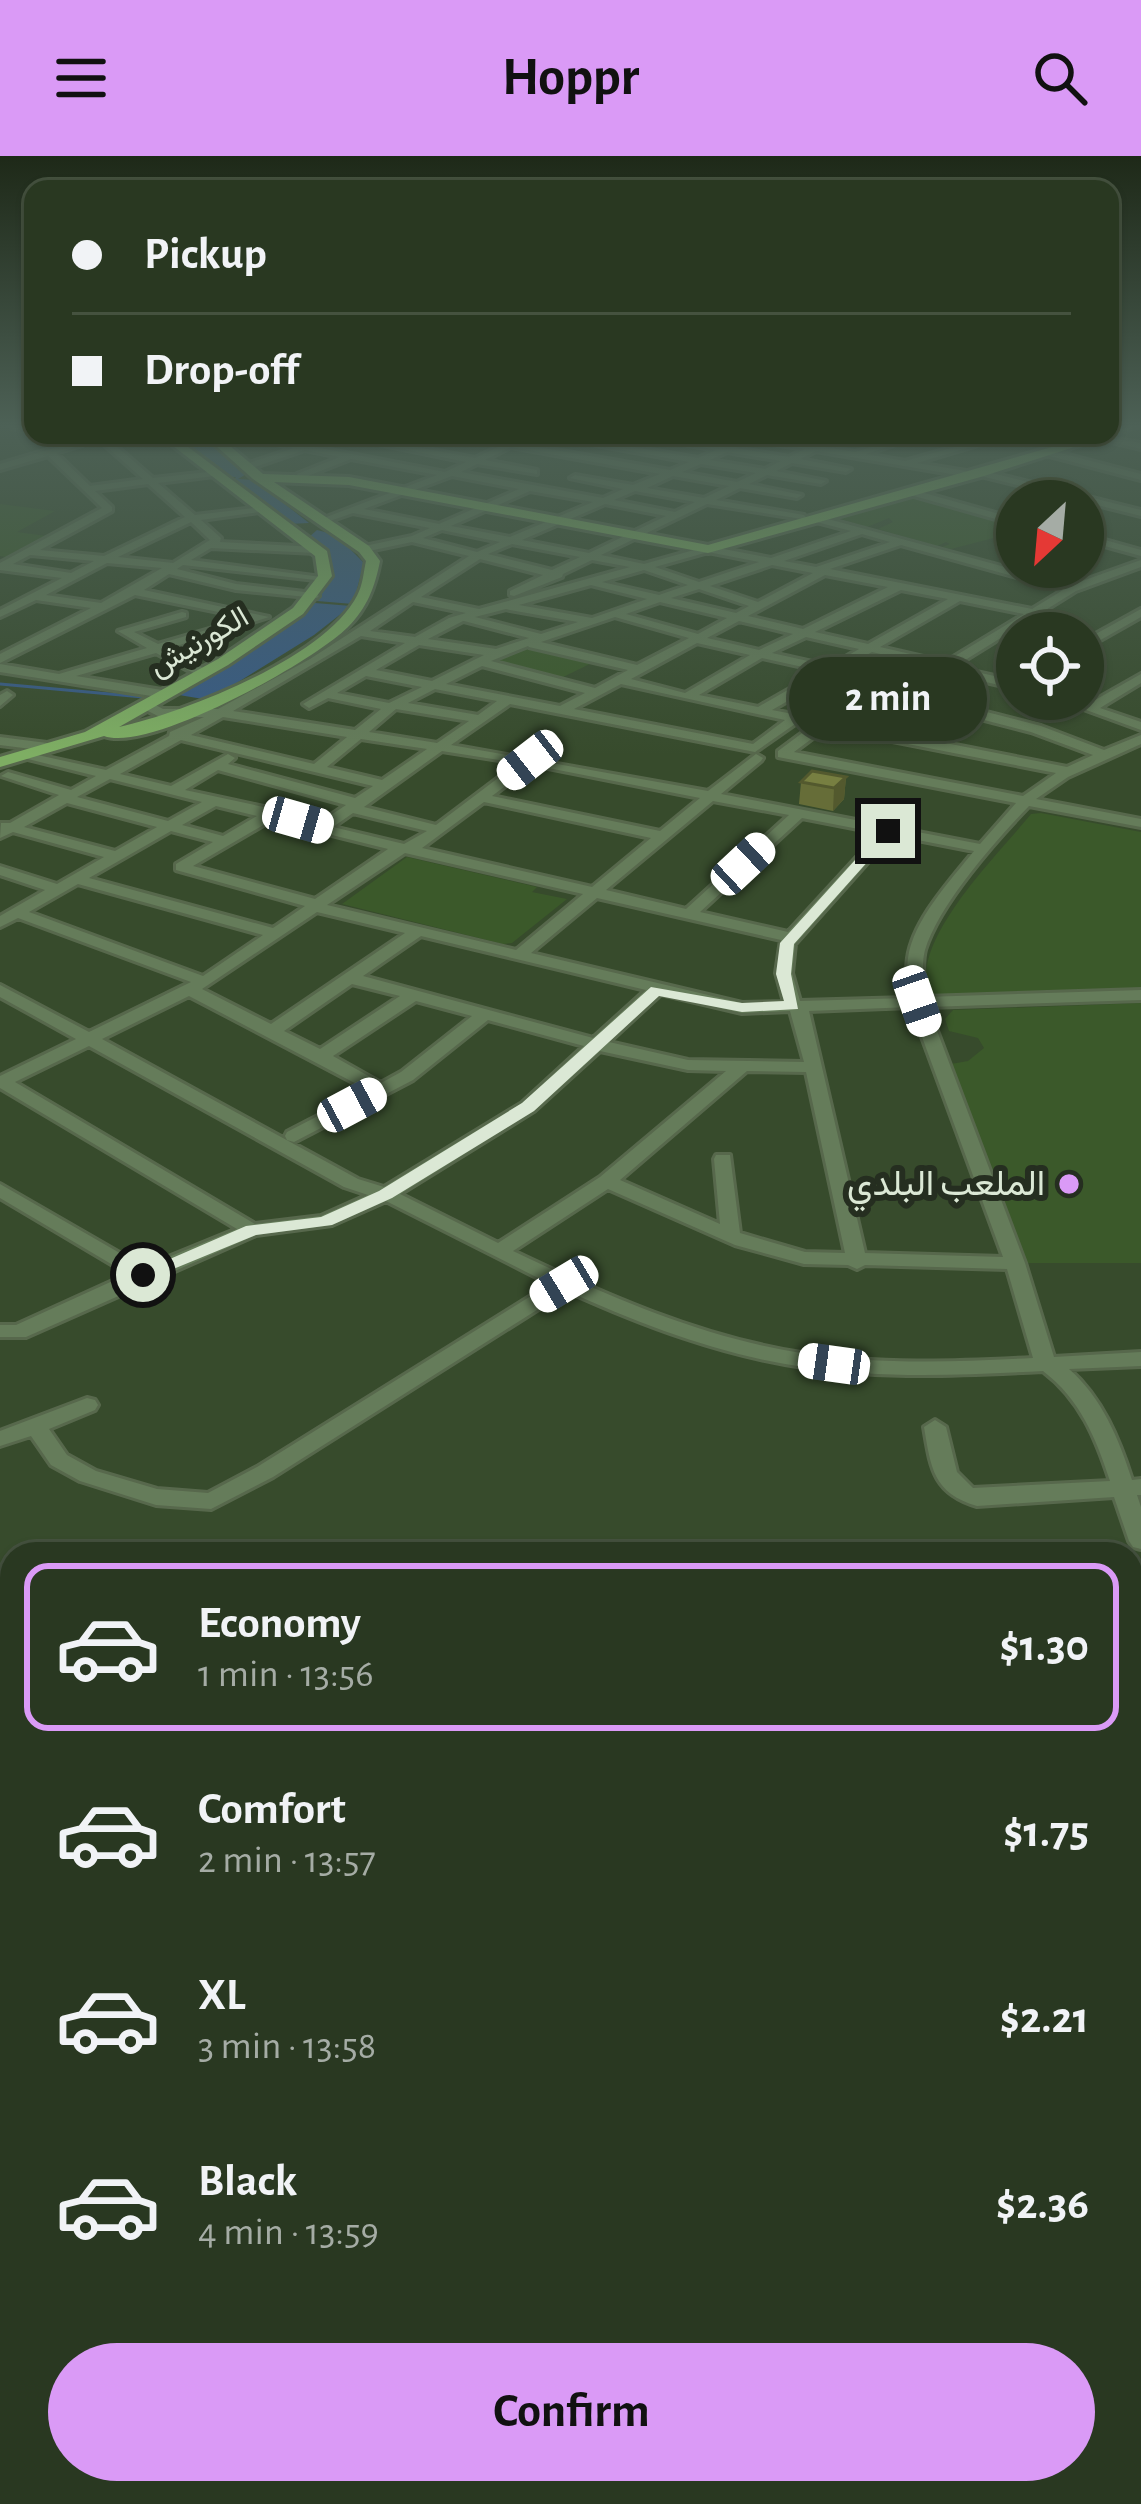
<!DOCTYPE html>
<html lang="en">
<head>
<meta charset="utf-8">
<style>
	:root { --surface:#293821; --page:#313f2a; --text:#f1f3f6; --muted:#a5aca5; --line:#45523f; --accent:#da9af6 }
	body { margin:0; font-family:"Alegreya Sans",Vazirmatn,sans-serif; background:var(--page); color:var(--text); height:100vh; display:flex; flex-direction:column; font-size:45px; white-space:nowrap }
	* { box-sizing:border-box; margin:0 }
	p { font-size:39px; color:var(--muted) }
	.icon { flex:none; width:66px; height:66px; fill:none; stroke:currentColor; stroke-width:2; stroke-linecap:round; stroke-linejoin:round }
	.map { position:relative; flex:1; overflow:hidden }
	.details { position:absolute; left:0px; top:1386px; width:1143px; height:963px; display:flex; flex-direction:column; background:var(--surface); border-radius:36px 36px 0 0; box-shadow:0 3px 9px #0004,0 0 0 3px var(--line) }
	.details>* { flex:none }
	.top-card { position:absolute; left:24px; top:24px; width:1095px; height:264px; border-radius:24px; box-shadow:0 3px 9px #0004,0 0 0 3px var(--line); display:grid; align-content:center; height:264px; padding:0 48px; background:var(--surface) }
	.needle { width:78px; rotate:206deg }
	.buttons { position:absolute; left:996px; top:324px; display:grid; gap:24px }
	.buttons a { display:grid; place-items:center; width:108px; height:108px; border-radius:50%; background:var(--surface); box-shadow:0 3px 9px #0004,0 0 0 3px var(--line); font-size:60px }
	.end { position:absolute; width:54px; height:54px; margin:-27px; border:15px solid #dbe8d5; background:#111; box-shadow:0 0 0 6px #111 }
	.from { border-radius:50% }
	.bubble { position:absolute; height:84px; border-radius:42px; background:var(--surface); box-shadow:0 3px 9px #0004,0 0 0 3px var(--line); font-size:39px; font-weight:700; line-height:84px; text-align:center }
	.car { position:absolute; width:36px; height:72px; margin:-36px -18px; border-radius:15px; box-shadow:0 0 9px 3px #0007; background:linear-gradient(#fff 24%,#345 0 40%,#fff 0 76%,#345 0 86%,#fff 0) }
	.top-card b { display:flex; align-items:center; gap:42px; height:114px; font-size:45px }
	.top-card b+b { border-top:3px solid var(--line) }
	.top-card i { width:30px; height:30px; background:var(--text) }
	ul { padding:21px 0 0; list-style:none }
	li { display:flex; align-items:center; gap:36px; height:168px; margin:0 24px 18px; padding:0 24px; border:6px solid transparent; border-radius:24px }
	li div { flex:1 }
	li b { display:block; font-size:45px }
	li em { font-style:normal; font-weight:700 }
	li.current { border-color:var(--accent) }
	li>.icon { width:108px; height:108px; stroke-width:1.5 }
	.primary-button { display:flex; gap:24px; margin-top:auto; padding:24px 48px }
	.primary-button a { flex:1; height:138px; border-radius:72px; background:var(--accent); color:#111; font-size:48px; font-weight:700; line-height:138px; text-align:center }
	header { display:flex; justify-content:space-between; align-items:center; height:156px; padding:0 48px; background:var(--accent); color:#111; font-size:54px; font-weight:700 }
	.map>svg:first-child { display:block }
	.green { fill:#3b592a }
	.water { fill:#375b88 }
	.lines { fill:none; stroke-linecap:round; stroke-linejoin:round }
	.stream { stroke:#375b88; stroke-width:3 }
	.minor-casing { stroke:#57684c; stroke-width:6 }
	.major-casing { stroke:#57684c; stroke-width:6 }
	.minor { fill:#657c5a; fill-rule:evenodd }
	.major { fill:#7eae63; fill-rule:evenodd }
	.wall { fill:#666d38 }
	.shaded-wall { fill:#53592e }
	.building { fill:#777f41; stroke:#53592e; stroke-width:3 }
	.route { fill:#dbe8d5 }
	.poi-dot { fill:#da9af6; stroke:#252e20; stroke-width:4.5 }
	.labels { text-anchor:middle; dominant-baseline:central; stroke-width:12; stroke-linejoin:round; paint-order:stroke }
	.far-street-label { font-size:30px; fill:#dbe8d5; stroke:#252e20 }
	.poi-label { font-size:36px; fill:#dbe8d5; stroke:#252e20; text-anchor:end }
</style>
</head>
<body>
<header><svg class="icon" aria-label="menu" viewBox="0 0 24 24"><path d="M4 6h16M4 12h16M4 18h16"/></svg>Hoppr<svg class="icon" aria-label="search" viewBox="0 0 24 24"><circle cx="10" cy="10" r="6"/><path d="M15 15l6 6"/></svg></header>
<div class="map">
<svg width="1141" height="2348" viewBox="0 0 1141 2348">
	<rect width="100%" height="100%" fill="#374b2c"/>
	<!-- green -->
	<g class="green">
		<polygon points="909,340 1017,369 1017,376 951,393 942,391 950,388 946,386 937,390 878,373 893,366 889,362 867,371 838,362"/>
		<polygon points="0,348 55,355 17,376 54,381 12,402 0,400"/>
		<polygon points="527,489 598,504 557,524 492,506"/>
		<path d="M1041,657L1141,676V833L930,841C905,788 999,698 1031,658Z"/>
		<polygon points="407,701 537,731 532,736 567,743 512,787 503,788 342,748"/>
		<polygon points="1141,847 1141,1107 1024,1107 951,908 968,905 984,892 978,882 949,875 945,863 953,854"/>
	</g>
	<!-- water -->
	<g class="water">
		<polygon points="172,279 200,279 248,317 238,323 254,324 309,367 288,368 232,326 236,321 225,321"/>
		<polygon points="317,374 336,379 364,407 353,448 317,445 332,414 326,397 308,382"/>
		<polygon points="315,447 351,450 314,479 209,544 173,538 256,492"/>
	</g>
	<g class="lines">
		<!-- stream -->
		<polyline class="stream" points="0,528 143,541"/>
		<!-- minor casing -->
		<g class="minor-casing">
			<g id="minor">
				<polygon points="11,270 33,271 33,277 12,272"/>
				<path d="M98,279H112L107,282L153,322L217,315L214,320L158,327L195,359L263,351L259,356L201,364L221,382L220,386L316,391L321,394L316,397L211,392L191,404L329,422L324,425L183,409L177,413L236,428L313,437L319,440L317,442L236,434L169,418L144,434L269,461L167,493L207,514V520H199L156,497L76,520L168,535V541L164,542L0,516V508L59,518L147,492L118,475L182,456L186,457V461L134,476L158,488L248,462L135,439L0,507V498L91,452L36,444L0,461V454L62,422L0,414V407L102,352L48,300L0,314V308ZM99,284L143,323L90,330L56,297ZM148,328L185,361L104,400L40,394L112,355V351L95,335ZM191,366L210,384L173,407L118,401ZM30,399H31L94,405L71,417L13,408ZM107,407L162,412L101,447L46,439Z"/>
				<path d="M235,279H253L445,316L466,306L335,279H353L475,302L500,290L451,279H470L670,314L689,306L542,279H562L698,302L716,294L636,279L725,290L742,283L738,279H752L855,296L911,279H925L866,298L905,305L997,279H1011L917,307L966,315L963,320L816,295L800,303L851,313L846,316L792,307L776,315L826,325L821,328L767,319L749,328L802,339L797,342L740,332L716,344L804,359L808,364L707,348L601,399L644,408L708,390L771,402L851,375L813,365L817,360L1071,429L1141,404V411L1076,435L954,511L1017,525V533L945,517L912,537L1041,570L1104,594L1141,579V588L1068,621L1036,643L1141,663V671L1029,650C997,683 939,748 925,794C921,809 924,826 925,841L1141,834V844L928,851L1025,1107L1054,1201L1141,1196V1210L1069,1213C1102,1242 1119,1283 1132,1324L1141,1323V1339H1137L1141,1351V1393L1133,1391L1129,1385L1114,1341L977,1350C933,1337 931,1312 924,1271L935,1264L946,1271L957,1316L973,1332L1110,1325C1096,1282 1080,1243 1043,1215C963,1219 883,1223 803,1211C721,1199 642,1169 567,1135L273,1321L211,1353L156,1349L80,1325L51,1309L31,1280L0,1290V1275L87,1242L95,1244L98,1249L95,1254L49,1273L67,1299L96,1315L157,1333L208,1337L257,1311L550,1128L386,1045L332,1069L256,1079L26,1181H0V1169H16L128,1118L0,1042V1028L144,1111L237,1073L0,932V920L76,883L0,841V829L89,876L191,826L18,762L0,771V760L45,734L0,719V710L57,728L104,701L13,676L0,682L1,667H10L59,639L1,620L8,616L71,634L96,620L24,602V596L106,614L169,580L170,576L204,561H160L142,552V546H150L163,553H218L310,503L469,400L412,386L364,396L360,391L412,380L430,372L353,357L321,368L316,365L437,319L351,303L300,323L297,318L340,301L305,294L246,314L243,309L294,292ZM754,285L805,293L789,301L736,292ZM511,291L660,318L633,329L575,319L570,322L623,333L603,342L461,316L477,308L537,318V314L485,304ZM727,296L781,305L765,313L710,304ZM701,308L756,317L737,326L682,316ZM452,320L519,333L439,368L364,353ZM673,320L729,330L704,342L647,332ZM530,335L593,346L510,381L451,370ZM635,335L695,346L675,356L614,344ZM605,348L666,360L589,397L522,384ZM442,374L500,386L477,396L423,382ZM862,378L890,386L816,411L784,405ZM512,388L580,401L552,414L488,398ZM901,389L1063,434L1032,453L830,413ZM708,396L759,406L699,426L655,411ZM480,403L543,419L510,435V439L514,440L562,421L563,418L592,404L630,411L479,453L421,441ZM772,409L813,417L758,446L710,430ZM644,414L688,429L659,439L602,426ZM825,419L888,431L803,473L748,460ZM591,429L647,443L592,462L519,449ZM699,433L749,450L736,457L671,442ZM901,434L948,443L868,488L815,476ZM960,445L1024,458L945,506L880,491ZM413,446L466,457L449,462L415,481L370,475ZM660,446L727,462L698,478L626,458ZM506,453L510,454L578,466L541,478L475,461ZM615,461L689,482L637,509L541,486ZM463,465H464L529,482L496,493L428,483ZM739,465L793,478L759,494L707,482ZM361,480L405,487L303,548L309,552L328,542L381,553L355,574L233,555ZM806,481L859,493L830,510L772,497ZM697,487L750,499L685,537L631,523ZM419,489L484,499L432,525L376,514ZM528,490L529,491L628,514L595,532L491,505ZM872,496L935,511V512L909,528L842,513ZM762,502L821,515L758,551L699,539ZM482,510L585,537L560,550L446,528ZM833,518L901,534L891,540L823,524ZM366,520L422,531L389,547L337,537ZM621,528L785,564L753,588L574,553ZM814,530L882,545L845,568L772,554ZM435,533L497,545L478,559L408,547ZM903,543L1031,576L1093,599L1067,611L859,570ZM510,548L755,596L798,566L813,569L778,595V601L1016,647L980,688L721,638L761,605L763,602L756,598L708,635L451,589ZM396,553L469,565L437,587L369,576ZM223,561L347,581L314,608L191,579ZM826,572L1056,617L1023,640L794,596ZM361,583L427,593L382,624L327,611ZM181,584L373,630L355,642L228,608L235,602L228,598L171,630L120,618ZM442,595L518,607L436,669L364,651ZM533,609L700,642L660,675L492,640ZM218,614L346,649L319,667L273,653L185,634ZM110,623L202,646L168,665L77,641ZM713,645L789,659L686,753L606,734ZM484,646L651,682L592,731L422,692ZM67,647L157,671L115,695L24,671ZM216,650L257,660L223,680L182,669ZM353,657L427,675L404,688L333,671ZM802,662L879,677L788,776L700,756ZM272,664L388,693L315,743L193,710ZM171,675L213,686L176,708V714L305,750L273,772L89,722ZM892,679L974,695C951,724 913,764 908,802C906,815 908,829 908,842L800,845L792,817L795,788ZM405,697L418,700L583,738L516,794L327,749ZM78,728L263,779L203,820L29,756ZM597,742L781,784L776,817L784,846L742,847L531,797ZM317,756L405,777L271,868L202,833ZM421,780L646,834L593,882L363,820ZM352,828L400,840L320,893L284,875ZM661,838L742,857L790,855L804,906L688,904L609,886ZM189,840L368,934L287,976L285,980L287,984L294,986L413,924L488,864L584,890L522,947L384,1031L358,1023L102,883ZM416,845L472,860L401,916L381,927L333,900ZM911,851L1003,1101L865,1097L809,855ZM89,890L344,1031L368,1039L321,1060L255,1068L15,926ZM600,895L688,914L726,915L600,1021L498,1087L400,1038L534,955ZM747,915L806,916L845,1097L805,1096L740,1077L730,999H716L714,1003L720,1068L620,1024ZM608,1033L735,1089L804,1108L848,1109L857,1113L865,1109L1007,1113L1033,1202C956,1206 878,1209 801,1197C700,1181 605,1139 513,1095Z"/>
				<polygon points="1017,279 1033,279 1074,290 1069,293"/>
				<polygon points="1090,279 1141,287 1141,293 1091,281"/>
				<polygon points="1049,294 1141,318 1141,324 1046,299"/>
				<polygon points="980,314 1141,354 1141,360 977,319"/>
				<polygon points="910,333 1017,363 1017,369 907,338"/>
				<polygon points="1083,378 1141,394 1141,400 1083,384"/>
				<polygon points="1141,453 1141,461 1083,494 1083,485"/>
				<polygon points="1141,518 1141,527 1100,552 1141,566 1141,574 1056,543 1074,543 1088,548"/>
				<polygon points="7,535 13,539 0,550 0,539"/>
				<polygon points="0,581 47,587 54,591 47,595 0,589"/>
			</g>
		</g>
		<!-- major casing -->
		<g class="major-casing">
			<path id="major" d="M1122,270H1139L984,320L708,397L349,329L274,326L369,390L380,405C375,431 367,452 348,471C313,506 149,597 104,580L0,611V601L85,576L218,503L293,452L318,420L315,400L159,279H172L327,395L332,420L303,458L228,509L119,571C183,557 335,499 360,433C363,425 364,414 366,405L359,396L253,323L204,279H217L263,318L349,321L708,389L1094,279H1110V274Z"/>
		</g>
		<!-- minor -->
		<use href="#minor" class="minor"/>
		<!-- major -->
		<use href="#major" class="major"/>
	</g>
	<!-- wall -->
	<polygon class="wall" points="846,621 844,643 833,655 799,648 801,626"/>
	<!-- shaded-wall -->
	<polygon class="shaded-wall" points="846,621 844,643 833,655 834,632"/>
	<!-- building -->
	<polygon class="building" points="812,615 846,621 834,632 801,626"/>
	<!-- sky -->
	<linearGradient id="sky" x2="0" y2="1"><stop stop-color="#1e2918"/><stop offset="0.45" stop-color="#4d6156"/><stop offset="1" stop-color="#4d6156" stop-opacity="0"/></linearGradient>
	<rect width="1141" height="599" fill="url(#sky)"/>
	<!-- route -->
	<polygon class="route" points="884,672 895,675 794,788 791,818 798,853 742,856 659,840 534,955 392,1042 332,1069 256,1079 149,1123 133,1119 246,1070 321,1061 379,1035 522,947 651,831 742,847 784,845 776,818 780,787"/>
	<!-- markers -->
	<circle class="poi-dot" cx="1069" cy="1028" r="12"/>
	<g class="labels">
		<!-- far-street labels -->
		<g class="far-street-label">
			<text transform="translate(199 486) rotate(-30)">الكورنيش</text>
		</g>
		<!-- poi labels -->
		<g class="poi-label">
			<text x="1045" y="1028">الملعب البلدي</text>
		</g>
	</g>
</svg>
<div class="buttons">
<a><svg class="needle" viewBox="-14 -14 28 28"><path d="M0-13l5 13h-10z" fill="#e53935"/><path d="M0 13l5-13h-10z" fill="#a5aca5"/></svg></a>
<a><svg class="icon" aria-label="locate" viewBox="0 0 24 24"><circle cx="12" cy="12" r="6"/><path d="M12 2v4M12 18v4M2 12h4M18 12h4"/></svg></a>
</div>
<i class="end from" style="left:143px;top:1119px"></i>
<i class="end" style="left:888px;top:675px"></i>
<div class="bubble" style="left:789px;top:501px;width:198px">2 min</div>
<i class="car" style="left:530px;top:604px;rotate:232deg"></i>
<i class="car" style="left:298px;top:664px;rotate:106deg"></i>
<i class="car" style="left:743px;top:708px;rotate:47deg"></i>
<i class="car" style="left:917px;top:845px;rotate:161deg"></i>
<i class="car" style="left:352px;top:949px;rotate:62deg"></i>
<i class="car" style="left:564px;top:1128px;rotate:239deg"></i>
<i class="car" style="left:834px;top:1208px;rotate:278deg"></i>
<div class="top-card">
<b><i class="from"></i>Pickup</b>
<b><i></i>Drop-off</b>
</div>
<section class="details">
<ul>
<li class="current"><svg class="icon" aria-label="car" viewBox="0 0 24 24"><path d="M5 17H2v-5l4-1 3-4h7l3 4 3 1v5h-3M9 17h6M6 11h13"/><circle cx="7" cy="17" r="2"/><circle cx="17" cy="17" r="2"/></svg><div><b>Economy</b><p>1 min · 13:56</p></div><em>$1.30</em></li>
<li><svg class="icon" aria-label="car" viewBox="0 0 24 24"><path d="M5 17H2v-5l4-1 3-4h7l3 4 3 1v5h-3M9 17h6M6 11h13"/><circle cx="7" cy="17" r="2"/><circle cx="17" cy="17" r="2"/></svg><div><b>Comfort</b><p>2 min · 13:57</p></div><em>$1.75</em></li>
<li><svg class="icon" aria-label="car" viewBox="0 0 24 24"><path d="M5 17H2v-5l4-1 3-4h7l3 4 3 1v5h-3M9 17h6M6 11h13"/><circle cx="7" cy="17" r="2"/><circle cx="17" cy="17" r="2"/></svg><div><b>XL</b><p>3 min · 13:58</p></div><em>$2.21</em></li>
<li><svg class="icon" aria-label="car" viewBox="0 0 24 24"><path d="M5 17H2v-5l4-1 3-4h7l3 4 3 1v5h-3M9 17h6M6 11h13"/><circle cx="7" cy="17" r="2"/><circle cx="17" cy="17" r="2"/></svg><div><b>Black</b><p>4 min · 13:59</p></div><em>$2.36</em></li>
</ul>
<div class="primary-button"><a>Confirm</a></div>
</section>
</div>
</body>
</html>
